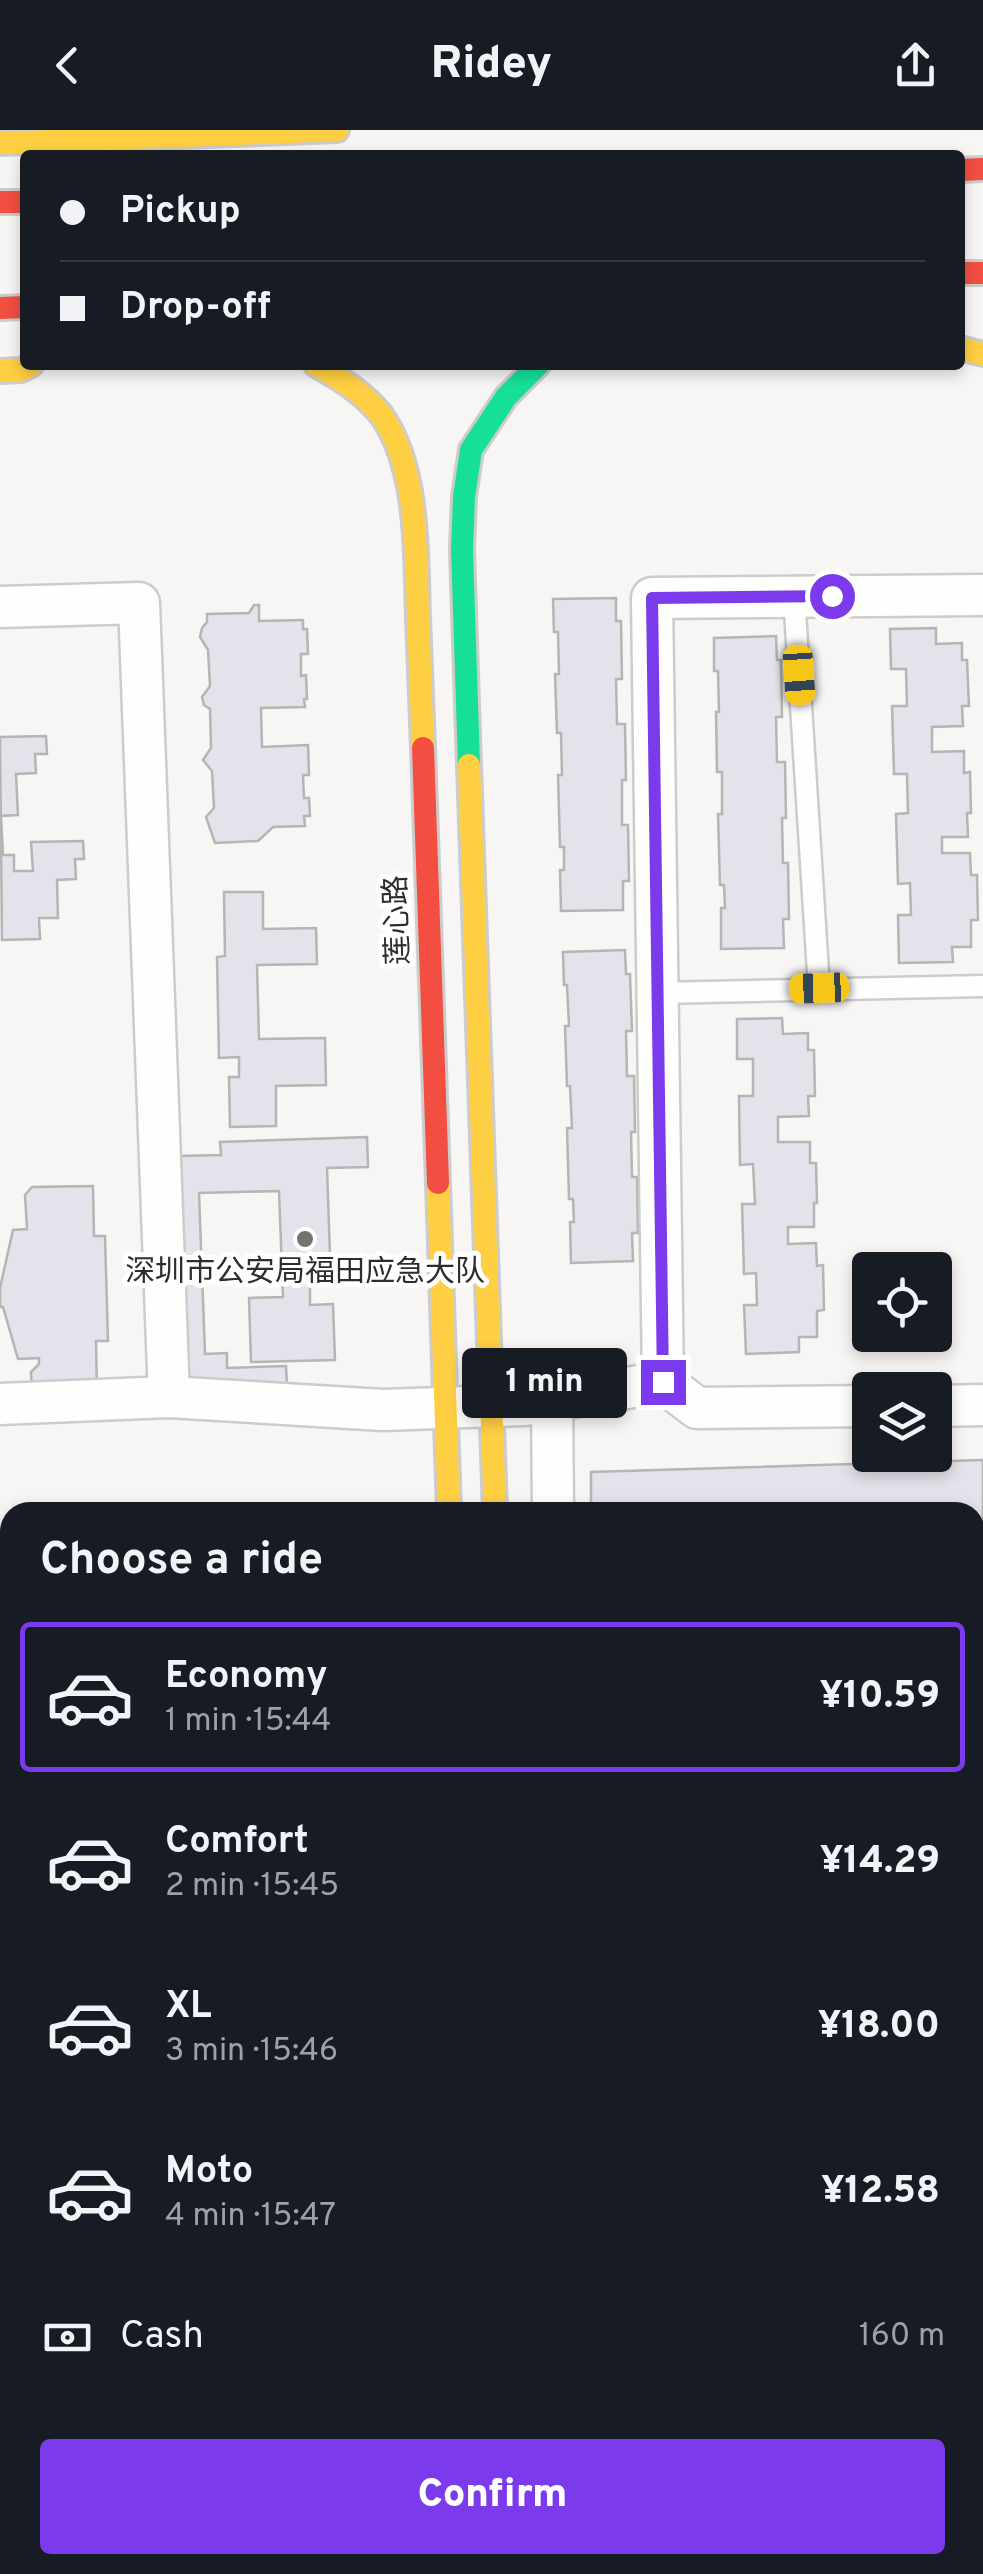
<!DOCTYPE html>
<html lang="en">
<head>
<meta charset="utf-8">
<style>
	:root { --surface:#171b24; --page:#242831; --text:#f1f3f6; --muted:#9ea1a6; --line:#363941; --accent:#7c3aed }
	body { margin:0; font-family:Overpass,"Noto Sans SC",sans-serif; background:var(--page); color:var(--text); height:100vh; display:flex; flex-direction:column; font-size:38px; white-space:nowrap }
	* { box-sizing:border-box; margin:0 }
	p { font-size:32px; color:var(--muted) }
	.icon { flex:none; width:55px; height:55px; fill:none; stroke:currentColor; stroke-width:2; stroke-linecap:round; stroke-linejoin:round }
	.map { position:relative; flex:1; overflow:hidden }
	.side { position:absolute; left:0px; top:1372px; width:985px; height:1072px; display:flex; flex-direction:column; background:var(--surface); border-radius:30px 30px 0 0; box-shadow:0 5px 15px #0003 }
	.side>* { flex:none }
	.top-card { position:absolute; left:20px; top:20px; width:945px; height:220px; border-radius:10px; box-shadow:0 5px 15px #0003; display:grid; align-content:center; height:220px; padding:0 40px; background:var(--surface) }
	.fabs { position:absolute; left:852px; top:1122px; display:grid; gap:20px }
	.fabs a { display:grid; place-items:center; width:100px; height:100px; border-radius:10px; background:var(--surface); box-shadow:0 5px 15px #0003; font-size:50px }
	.end { position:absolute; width:45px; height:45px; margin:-22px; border:12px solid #7c3aed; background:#fff; box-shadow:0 0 0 5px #fff }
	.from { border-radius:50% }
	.bubble { position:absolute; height:70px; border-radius:10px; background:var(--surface); box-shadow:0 5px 15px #0003; font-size:32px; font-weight:800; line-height:70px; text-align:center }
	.car { position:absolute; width:30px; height:60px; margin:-30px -15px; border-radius:12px; box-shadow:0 0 8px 2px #0007; background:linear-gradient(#f5c518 24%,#345 0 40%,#f5c518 0 76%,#345 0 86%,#f5c518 0) }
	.top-card b { display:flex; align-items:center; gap:35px; height:95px; font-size:38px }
	.top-card b+b { border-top:2px solid var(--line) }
	.top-card i { width:25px; height:25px; background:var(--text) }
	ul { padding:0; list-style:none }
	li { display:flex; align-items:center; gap:30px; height:150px; margin:0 20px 15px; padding:0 20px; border:5px solid transparent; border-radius:10px }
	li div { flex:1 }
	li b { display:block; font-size:38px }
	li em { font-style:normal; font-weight:800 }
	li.active { border-color:var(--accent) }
	li>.icon { width:90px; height:90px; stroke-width:1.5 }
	h2 { padding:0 40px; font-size:45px; line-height:120px }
	.pay { display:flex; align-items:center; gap:25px; height:110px; padding:0 40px; font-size:38px }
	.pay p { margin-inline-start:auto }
	.button { display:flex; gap:20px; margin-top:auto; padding:20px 40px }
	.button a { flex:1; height:115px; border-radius:10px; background:var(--accent); color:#fff; font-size:40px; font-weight:800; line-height:115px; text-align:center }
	header { display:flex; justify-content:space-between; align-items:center; height:130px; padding:0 40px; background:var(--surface); font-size:45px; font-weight:800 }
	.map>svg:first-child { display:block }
	.green { fill:#e9f0ce }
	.building { fill:#e5e2eb; stroke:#b5b5b4; stroke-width:2.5 }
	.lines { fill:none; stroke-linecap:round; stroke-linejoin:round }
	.lane-casing { stroke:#cdcccb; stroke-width:25 }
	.street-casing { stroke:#cdcccb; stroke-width:45 }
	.fast-casing { stroke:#cdcccb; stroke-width:28 }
	.slow-casing { stroke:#cdcccb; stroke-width:28 }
	.jam-casing { stroke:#cdcccb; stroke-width:28 }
	.lane { stroke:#fefefd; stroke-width:20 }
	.street { stroke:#fefefd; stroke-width:40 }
	.fast { stroke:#16e098; stroke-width:22 }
	.slow { stroke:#ffcf43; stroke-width:22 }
	.jam { stroke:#f24e42; stroke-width:22 }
	.route { stroke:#7c3aed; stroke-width:12 }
	.poi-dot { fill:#747372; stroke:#fff; stroke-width:4 }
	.labels { text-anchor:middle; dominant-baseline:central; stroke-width:10; stroke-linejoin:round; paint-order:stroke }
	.street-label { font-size:30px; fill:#2e2d2c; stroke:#fff }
	.poi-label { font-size:30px; fill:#2e2d2c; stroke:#fff }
</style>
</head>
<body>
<header><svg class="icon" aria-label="back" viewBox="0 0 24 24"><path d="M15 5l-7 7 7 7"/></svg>Ridey<svg class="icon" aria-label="share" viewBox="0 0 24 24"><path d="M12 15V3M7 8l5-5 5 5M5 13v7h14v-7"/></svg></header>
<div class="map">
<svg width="983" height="2444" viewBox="0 0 983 2444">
	<rect width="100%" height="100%" fill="#f7f6f4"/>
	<!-- green -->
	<g class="green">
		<polygon points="10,1890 10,1983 0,1983 0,1891"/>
		<rect x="0" y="1985" width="10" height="92"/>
	</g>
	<!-- building -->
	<g class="building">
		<polygon points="616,468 616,491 621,491 622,549 616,549 617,594 625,594 626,650 622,650 622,695 628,695 629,751 623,751 623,780 561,781 560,740 564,740 564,717 560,717 558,645 562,645 561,603 557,603 555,544 559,544 558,502 554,502 553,469"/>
		<polygon points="254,475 259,475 259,491 303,490 303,499 307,499 308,524 301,524 301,546 306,545 307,569 304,569 305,577 261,578 262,617 308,615 309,645 303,645 304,668 309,668 310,686 304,686 305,696 273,697 258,711 215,713 206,687 214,678 212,641 203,630 211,618 210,579 204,575 202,567 210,556 208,520 200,507 202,498 207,492 207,484 249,483"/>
		<polygon points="936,498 936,514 962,513 962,530 967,530 969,576 962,576 963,596 932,597 932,622 964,621 964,643 970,642 971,683 967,683 968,707 942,707 942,723 970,723 971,745 977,745 978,790 971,790 971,817 952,817 953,832 899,833 898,785 911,785 910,753 898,754 896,684 908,683 907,644 894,644 892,576 907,576 906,539 891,539 890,499"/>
		<polygon points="776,506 777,530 781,530 782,587 776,587 777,632 785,632 786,688 782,688 783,733 788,733 789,789 783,789 784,818 721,819 721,778 725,778 724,755 720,755 718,684 722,684 722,642 717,642 716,582 719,582 718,541 714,541 714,508"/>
		<polygon points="46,606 47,624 35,624 36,643 16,644 18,685 1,686 3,725 14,725 14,741 33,741 31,712 83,711 84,729 75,729 76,749 57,750 58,788 39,788 40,809 2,810 0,607"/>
		<polygon points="224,762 263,762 263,799 316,798 317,834 257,835 259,909 325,908 326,955 276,956 276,996 230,997 229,947 239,947 239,927 219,928 217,827 225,826"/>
		<polygon points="625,820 626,844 630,844 632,901 626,901 627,946 634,946 635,1002 631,1002 632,1047 637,1047 638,1103 632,1103 633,1131 571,1133 570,1092 574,1092 573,1069 569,1069 567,998 572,998 570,956 567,956 565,896 569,896 567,855 564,855 563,822"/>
		<polygon points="782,888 783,904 808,903 808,920 814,920 815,966 808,966 809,986 778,987 778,1012 810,1012 810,1033 816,1033 817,1073 814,1073 814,1097 788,1097 788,1114 816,1113 817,1136 823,1135 824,1180 817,1181 817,1207 799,1207 799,1222 746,1224 744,1175 757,1175 756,1143 744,1144 742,1074 755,1074 753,1034 740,1035 739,966 753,966 753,929 737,929 737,889"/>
		<polygon points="367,1007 368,1037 327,1038 331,1154 310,1155 310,1175 333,1174 335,1230 251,1232 249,1168 283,1167 279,1061 199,1063 205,1224 227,1223 227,1238 286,1236 287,1256 185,1259 177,1026 221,1025 220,1012"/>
		<polygon points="93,1056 94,1106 105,1106 108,1211 96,1211 97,1262 32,1264 31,1242 39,1234 39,1228 18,1229 3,1177 0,1177 0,1158 13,1100 27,1099 25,1065 32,1057"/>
		<polygon points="983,1330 983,1499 975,1499 975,1382 591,1382 591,1342"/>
		<rect x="0" y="1475" width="10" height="282"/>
		<polygon points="983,1615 983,2032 980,2033 980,2025 975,2025 975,1616"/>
		<polygon points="10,2140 10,2261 0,2261 0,2141"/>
		<polygon points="975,2345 983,2345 983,2444 879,2444 878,2435 975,2435"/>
		<polygon points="127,2435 193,2435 194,2444 140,2444 139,2439 129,2442"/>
		<polygon points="302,2435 375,2435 376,2444 303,2444"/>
		<rect x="598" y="2435" width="228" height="9"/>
	</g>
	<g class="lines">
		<!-- lane casing -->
		<g class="lane-casing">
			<g id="lane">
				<polyline points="794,466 819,858"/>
				<polyline points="658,863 983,856"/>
				<polyline points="405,2435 406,2444"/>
			</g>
		</g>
		<!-- street casing -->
		<g class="street-casing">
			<g id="street">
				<polyline points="0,477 139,473 169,1267"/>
				<polyline points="663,1252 652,468 983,465"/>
				<polyline points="552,1269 553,1382"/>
				<polyline points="0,1274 169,1267 383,1280 524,1275 663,1252 697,1278 870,1276"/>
				<polyline points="935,1276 983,1275"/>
				<polyline points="975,1578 983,1578"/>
				<polyline points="975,2277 983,2277"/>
				<polyline points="0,2278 10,2279"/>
				<polyline points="246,2435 247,2444"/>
			</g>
		</g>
		<!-- fast casing -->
		<g class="fast-casing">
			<g id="fast">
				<polyline points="469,635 462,420 464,367 471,320 506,267 538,235"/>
				<polyline points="472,2435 472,2444"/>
			</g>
		</g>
		<!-- slow casing -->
		<g class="slow-casing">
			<g id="slow">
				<polyline points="0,13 337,0"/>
				<polyline points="960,218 983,224"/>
				<path d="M316,235C341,249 364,263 382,286C419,339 416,426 418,488C420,531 421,574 423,618"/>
				<polyline points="0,241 21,240 31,235"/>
				<polyline points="469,635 495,1382"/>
				<polyline points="438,1053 449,1382"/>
				<polyline points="520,2435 520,2444"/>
			</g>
		</g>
		<!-- jam casing -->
		<g class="jam-casing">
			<g id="jam">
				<polyline points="960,40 983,39"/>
				<polyline points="0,72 25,72"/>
				<polyline points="960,143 983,143"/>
				<polyline points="0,178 25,177"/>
				<polyline points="423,618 438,1053"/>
			</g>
		</g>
		<!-- lane -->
		<use href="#lane" class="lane"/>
		<!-- street -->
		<use href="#street" class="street"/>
		<!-- fast -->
		<use href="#fast" class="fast"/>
		<!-- slow -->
		<use href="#slow" class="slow"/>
		<!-- jam -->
		<use href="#jam" class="jam"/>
	</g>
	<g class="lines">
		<!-- route -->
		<polyline class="route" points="663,1252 652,468 832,466"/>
	</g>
	<!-- markers -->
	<circle class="poi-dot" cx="305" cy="1109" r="10"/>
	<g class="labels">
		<!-- street labels -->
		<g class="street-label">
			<text transform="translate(399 790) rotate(-92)">莲心路</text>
		</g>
		<!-- poi labels -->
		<g class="poi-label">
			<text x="305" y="1143">深圳市公安局福田应急大队</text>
		</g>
	</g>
</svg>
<div class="fabs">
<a><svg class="icon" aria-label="locate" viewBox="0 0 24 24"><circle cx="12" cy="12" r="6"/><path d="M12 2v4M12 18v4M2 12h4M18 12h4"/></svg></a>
<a><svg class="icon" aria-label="layers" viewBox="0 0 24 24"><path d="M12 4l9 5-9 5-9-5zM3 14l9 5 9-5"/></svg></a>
</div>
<i class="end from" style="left:832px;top:466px"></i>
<i class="end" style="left:663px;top:1252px"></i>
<div class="bubble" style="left:462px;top:1218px;width:165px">1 min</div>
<i class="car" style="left:799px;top:545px;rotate:176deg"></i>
<i class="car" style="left:819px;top:858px;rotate:268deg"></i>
<div class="top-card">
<b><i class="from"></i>Pickup</b>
<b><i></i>Drop-off</b>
</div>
<section class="side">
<h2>Choose a ride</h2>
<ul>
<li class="active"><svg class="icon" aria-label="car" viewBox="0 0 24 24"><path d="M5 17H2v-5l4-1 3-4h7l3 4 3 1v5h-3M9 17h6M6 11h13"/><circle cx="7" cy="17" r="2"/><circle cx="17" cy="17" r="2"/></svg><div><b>Economy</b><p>1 min · 15:44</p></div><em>¥10.59</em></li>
<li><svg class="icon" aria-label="car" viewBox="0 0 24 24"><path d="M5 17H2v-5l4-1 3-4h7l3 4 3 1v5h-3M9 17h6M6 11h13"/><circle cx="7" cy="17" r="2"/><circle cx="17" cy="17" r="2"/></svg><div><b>Comfort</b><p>2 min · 15:45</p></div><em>¥14.29</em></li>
<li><svg class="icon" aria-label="car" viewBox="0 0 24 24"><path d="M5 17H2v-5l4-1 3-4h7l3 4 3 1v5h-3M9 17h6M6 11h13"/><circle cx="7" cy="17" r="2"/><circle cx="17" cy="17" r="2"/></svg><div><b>XL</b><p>3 min · 15:46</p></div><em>¥18.00</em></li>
<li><svg class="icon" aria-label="car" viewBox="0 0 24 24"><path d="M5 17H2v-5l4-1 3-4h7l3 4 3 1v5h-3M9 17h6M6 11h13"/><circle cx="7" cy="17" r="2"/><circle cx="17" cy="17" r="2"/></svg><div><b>Moto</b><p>4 min · 15:47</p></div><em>¥12.58</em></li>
</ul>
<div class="pay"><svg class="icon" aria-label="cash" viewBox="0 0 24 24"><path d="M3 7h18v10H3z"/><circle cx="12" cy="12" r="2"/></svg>Cash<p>160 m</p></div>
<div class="button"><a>Confirm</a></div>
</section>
</div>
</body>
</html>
